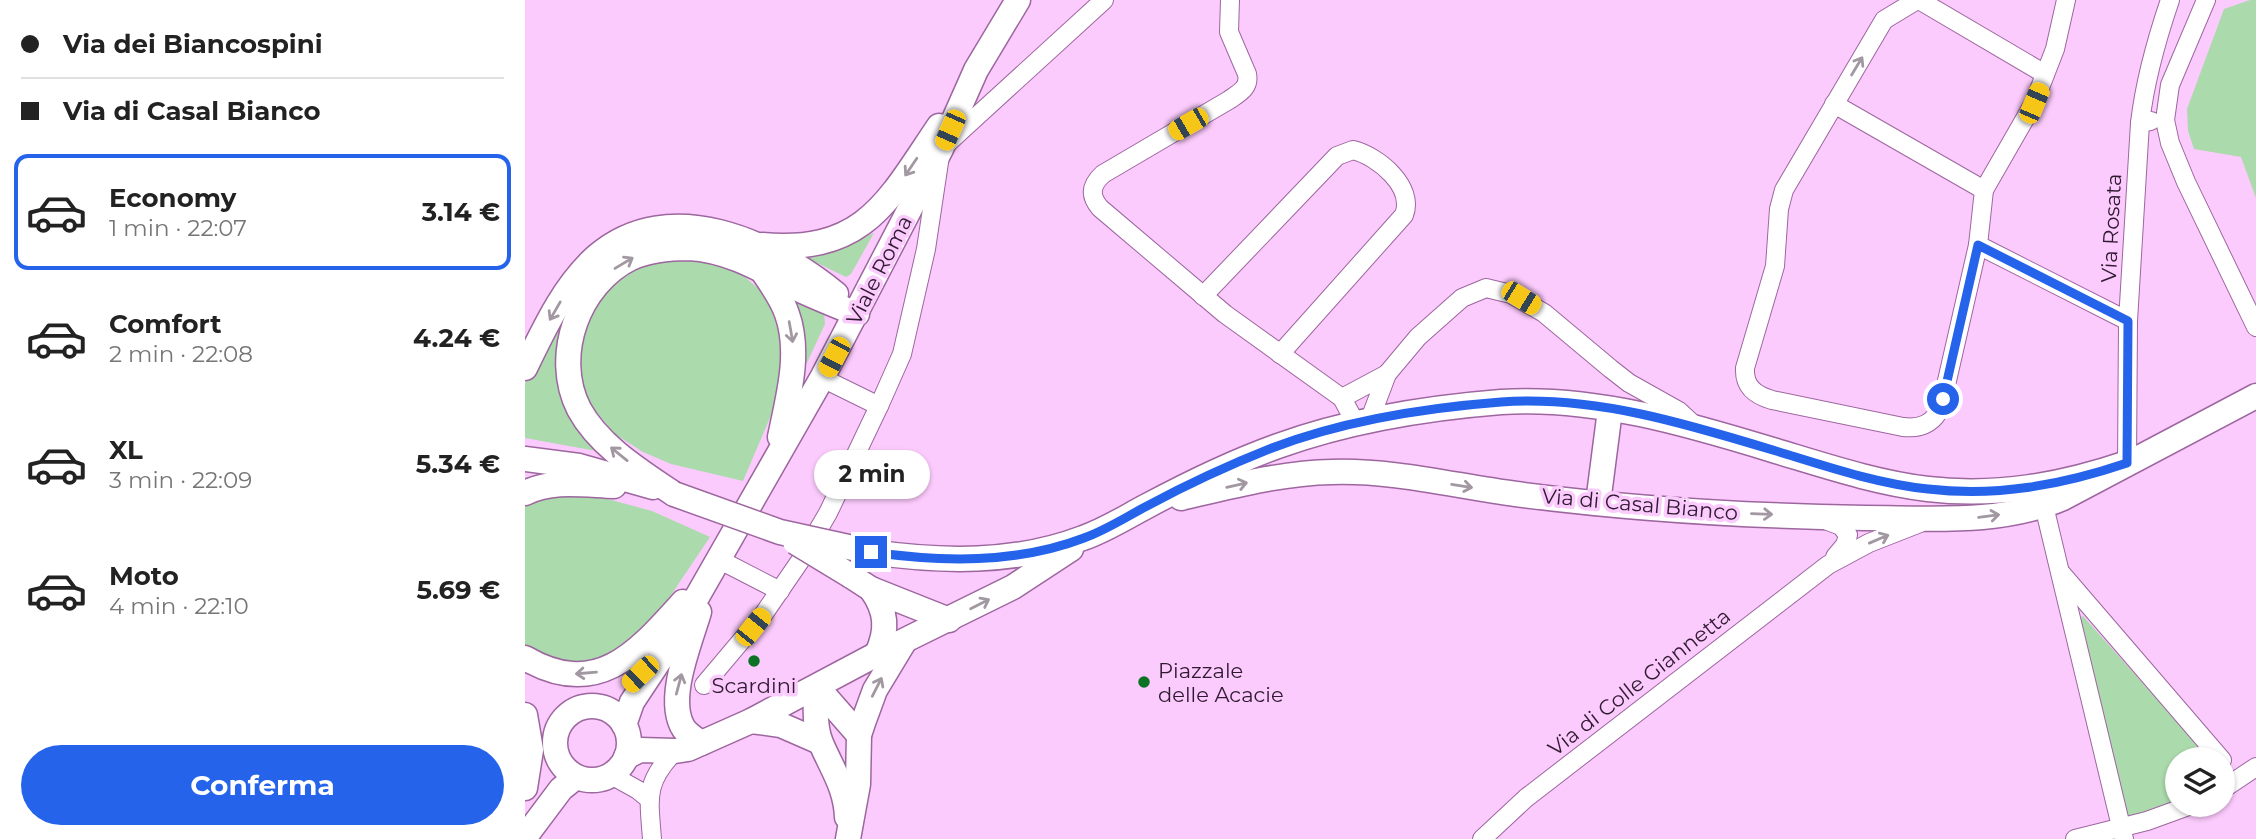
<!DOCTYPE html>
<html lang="it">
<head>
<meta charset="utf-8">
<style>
	:root { --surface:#fff; --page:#f6f6f6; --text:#222; --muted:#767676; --line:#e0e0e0; --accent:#2563eb }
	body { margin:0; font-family:Montserrat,sans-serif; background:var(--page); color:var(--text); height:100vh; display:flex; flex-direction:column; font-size:26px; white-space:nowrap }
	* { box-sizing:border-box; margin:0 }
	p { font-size:23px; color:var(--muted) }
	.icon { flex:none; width:38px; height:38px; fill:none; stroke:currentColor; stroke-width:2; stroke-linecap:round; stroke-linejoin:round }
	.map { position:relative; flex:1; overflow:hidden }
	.details { display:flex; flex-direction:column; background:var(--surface); width:525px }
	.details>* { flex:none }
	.top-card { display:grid; align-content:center; height:154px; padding:0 21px; background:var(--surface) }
	.fabs { position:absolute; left:1640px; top:747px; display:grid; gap:14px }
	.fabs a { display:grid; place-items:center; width:70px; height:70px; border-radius:50%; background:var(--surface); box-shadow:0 2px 5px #0004; font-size:35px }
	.end { position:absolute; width:32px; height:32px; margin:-16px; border:9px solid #2563eb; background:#fff; box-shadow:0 0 0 4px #fff }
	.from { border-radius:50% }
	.bubble { position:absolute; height:49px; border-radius:24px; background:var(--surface); box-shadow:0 2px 5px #0004; font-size:23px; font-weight:700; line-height:49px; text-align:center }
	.car { position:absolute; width:21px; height:42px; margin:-21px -10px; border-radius:9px; box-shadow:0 0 5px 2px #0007; background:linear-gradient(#f5c518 24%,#345 0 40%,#f5c518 0 76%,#345 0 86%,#f5c518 0) }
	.top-card b { display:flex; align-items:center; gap:24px; height:66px; font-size:26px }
	.top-card b+b { border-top:2px solid var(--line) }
	.top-card i { width:18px; height:18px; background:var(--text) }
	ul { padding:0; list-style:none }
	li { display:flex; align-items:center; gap:21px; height:116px; margin:0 14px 10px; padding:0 7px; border:4px solid transparent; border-radius:14px }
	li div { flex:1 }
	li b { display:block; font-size:26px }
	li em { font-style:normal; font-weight:700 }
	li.on { border-color:var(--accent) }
	li>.icon { width:63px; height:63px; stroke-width:1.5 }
	.primary-button { display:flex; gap:14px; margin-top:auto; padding:14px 21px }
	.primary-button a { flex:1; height:80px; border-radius:42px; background:var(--accent); color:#fff; font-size:28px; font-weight:700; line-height:80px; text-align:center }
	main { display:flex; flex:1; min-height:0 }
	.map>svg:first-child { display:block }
	.green { fill:#abdaac }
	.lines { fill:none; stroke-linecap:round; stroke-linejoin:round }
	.street-casing { stroke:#9d669f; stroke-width:20 }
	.secondary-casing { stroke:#9d669f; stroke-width:27 }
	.street { stroke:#fff; stroke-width:18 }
	.secondary { stroke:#fff; stroke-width:24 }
	.secondary-bridge-casing { stroke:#9d669f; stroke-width:27; stroke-linecap:butt }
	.secondary-bridge { stroke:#fff; stroke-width:24 }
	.oneway { stroke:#a298a2 }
	.route { stroke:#2563eb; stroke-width:9 }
	.poi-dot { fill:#0c7324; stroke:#fccbfd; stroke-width:2.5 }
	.labels { text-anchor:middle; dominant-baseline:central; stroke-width:7; stroke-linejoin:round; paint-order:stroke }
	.street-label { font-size:21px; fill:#301a31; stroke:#fccbfd }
	.poi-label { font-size:21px; fill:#301a31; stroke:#fccbfd; text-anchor:start }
</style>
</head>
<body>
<main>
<section class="details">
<div class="top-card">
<b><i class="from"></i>Via dei Biancospini</b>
<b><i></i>Via di Casal Bianco</b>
</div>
<ul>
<li class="on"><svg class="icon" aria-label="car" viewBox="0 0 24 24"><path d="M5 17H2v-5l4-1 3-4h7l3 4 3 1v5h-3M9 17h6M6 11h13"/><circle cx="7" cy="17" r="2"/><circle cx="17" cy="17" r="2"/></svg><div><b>Economy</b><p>1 min · 22:07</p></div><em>3.14 €</em></li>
<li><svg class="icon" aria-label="car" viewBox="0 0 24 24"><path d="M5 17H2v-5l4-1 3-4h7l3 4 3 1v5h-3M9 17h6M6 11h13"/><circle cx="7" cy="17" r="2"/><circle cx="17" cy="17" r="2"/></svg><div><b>Comfort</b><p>2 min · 22:08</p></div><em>4.24 €</em></li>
<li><svg class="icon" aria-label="car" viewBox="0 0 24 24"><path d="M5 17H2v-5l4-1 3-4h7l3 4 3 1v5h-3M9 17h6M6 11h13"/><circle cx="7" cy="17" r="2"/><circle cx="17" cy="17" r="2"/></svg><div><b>XL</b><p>3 min · 22:09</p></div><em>5.34 €</em></li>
<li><svg class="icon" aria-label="car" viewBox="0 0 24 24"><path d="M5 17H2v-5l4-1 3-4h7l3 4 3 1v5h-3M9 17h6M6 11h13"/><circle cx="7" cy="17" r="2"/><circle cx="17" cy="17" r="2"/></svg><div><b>Moto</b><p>4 min · 22:10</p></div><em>5.69 €</em></li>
</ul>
<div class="primary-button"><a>Conferma</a></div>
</section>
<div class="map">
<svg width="1731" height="839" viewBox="0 0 1731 839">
	<rect width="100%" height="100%" fill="#fccbfd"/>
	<!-- green -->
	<g class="green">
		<polygon points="1725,0 1731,0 1731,198 1716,157 1669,149 1663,131 1662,109 1699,9"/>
		<polygon points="349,233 326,274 321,277 282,258 318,247"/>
		<polygon points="158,254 207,266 242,296 255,337 260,368 253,399 218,481 146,464 118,452 90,434 62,401 52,367 55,323 67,305 112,263"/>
		<polygon points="262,294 299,312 300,324 280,367"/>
		<polygon points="42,302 33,345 77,452 0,438 0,384"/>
		<polygon points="26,494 64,494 127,511 185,537 117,638 57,668 25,659 0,647 0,501"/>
		<polygon points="1558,616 1685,759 1652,760 1652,803 1605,819 1596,813 1551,622"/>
	</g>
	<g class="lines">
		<!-- street casing -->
		<g class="street-casing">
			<g id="street">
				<path d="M705,0L704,32L722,74C725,88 714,93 704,100L578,174C566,185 564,195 575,208L700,314L810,393L817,398L830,422"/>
				<path d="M1392,0L1359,20L1259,190L1254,209L1250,266L1220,368C1219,387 1230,395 1247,400L1378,427C1396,429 1408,424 1416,407L1453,245"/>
				<polyline points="1394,0 1520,74"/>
				<polyline points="1681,0 1645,85 1640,120 1645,143 1661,182 1731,327"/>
				<polyline points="1309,104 1459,190 1453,245 1603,321"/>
				<path d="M1626,121L1615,123C1620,80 1631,41 1645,0"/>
				<polyline points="1459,190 1509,103 1530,49 1541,0"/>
				<path d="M678,296L812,156L828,150C853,156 890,187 879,215L755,354"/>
				<polyline points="297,378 354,406"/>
				<polyline points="817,398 862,374"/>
				<polyline points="845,419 862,374 893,337 937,298 961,288 986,294 1019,313 1086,369 1104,383 1154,411 1169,425"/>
				<polyline points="1602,463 1603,321 1615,123"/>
				<polyline points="1519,506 1599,839"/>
				<polyline points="1300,520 1316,526 1323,535 1320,545 1310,557"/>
				<polyline points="193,559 255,591"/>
				<polyline points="1537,574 1697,760"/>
				<polyline points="179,685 238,615 275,561 303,513 354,406 377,354 401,249 416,149 579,0"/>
				<polyline points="86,775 113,790 124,799"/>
				<polyline points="1698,789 1731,767"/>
				<path d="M127,839C124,798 119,783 150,751"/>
				<polyline points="957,839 1001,798 1303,565 1344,543 1395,523"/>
				<polyline points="1550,839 1622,821 1666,805"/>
			</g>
		</g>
		<!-- secondary casing -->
		<g class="secondary-casing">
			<g id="secondary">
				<path d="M237,245C340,254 363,201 414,126"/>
				<path d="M238,272C247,285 257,299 262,314C276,353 263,398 255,437"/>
				<path d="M0,368C19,329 39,285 72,256C144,194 248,242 311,294"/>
				<polyline points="0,459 54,466 128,487"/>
				<path d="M0,493C27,479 60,485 89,486"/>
				<path d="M149,494C115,471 74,446 54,409C27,356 53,284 106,258C124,250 144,248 164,248C204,250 238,271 273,289C292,298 312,306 332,314"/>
				<path d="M656,498C707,486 756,473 807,472C869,470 930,486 991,494C1106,509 1223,516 1340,518C1406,518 1476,525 1538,498L1731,396"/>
				<polyline points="1073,503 1085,410"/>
				<path d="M346,552C416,562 490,564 558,538C581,530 601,517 622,506C665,483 708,462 753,446C825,420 900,408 976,402C1069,396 1163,424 1251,451C1301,466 1352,483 1403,489C1472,497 1537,485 1602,463"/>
				<polyline points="326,576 346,589 424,620"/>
				<path d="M346,589C362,611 363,630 352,654"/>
				<path d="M174,612C165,643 140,700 159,729C163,734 170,739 176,743"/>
				<path d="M0,658C72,700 112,653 158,602"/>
				<path d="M292,687C290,705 289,726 296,743C307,769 321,788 322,817"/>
				<polyline points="292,687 334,735"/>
				<circle cx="67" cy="743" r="37"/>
				<polyline points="0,715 6,750 0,788"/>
				<polyline points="226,721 256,725 295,742"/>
				<polyline points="99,725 107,702 144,646 297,378 416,149 451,70 493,0"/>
				<polyline points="101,757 115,750 150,751 163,749 226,721 352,654 488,587 546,549"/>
				<polyline points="0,837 36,789 51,777"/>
				<polyline points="323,839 333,784 334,735 339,720 350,690 379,642"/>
			</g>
		</g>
		<!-- street -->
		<use href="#street" class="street"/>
		<!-- secondary -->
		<use href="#secondary" class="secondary"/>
		<!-- secondary-bridge casing -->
		<g class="secondary-bridge-casing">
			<g id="secondary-bridge">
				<polyline points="149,494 255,532 346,552"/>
				<polyline points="270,542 326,576"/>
			</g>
		</g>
		<!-- secondary-bridge -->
		<use href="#secondary-bridge" class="secondary-bridge"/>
	</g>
	<!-- one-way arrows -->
	<defs><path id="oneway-shaft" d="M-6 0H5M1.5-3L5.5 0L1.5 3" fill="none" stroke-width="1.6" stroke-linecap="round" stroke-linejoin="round" transform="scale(1.75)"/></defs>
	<g class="oneway">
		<use href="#oneway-shaft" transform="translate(1332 66) rotate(-59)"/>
		<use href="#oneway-shaft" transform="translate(386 167) rotate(124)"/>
		<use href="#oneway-shaft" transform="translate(99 263) rotate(-31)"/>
		<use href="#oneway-shaft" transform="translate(30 311) rotate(120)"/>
		<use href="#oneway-shaft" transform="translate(266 332) rotate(80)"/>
		<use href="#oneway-shaft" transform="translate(94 454) rotate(-141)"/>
		<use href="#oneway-shaft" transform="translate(712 485) rotate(-13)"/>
		<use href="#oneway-shaft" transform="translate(937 486) rotate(9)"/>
		<use href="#oneway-shaft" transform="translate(1237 514) rotate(2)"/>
		<use href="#oneway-shaft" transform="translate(1464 516) rotate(-7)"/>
		<use href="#oneway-shaft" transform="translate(1354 539) rotate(-23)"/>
		<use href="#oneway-shaft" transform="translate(455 604) rotate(-27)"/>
		<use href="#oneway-shaft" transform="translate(61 673) rotate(175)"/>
		<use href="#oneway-shaft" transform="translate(154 684) rotate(-75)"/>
		<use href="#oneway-shaft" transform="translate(352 687) rotate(-63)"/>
	</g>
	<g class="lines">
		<!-- route -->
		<path class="route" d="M346,552C416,562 491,564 559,538C581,530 601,517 622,506C663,484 704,465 747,448C820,420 898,408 976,402C1074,395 1172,427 1264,455C1309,469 1356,484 1403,489C1472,497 1537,485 1602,463L1603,321L1453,245L1418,399"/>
	</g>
	<!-- markers -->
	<g class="poi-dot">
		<circle cx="229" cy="661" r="7"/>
		<circle cx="619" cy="682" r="7"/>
	</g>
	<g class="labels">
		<!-- street labels -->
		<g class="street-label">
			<text transform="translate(1586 228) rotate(-87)">Via Rosata</text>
			<text transform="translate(354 270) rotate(-63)">Viale Roma</text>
			<text transform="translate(1115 504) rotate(5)">Via di Casal Bianco</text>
			<text transform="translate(1114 682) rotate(-38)">Via di Colle Giannetta</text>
		</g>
		<!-- poi labels -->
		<g class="poi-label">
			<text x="633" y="670">Piazzale<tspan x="633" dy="24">delle Acacie</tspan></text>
			<text x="229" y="685" text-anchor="middle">Scardini</text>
		</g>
	</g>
</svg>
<div class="fabs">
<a><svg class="icon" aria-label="layers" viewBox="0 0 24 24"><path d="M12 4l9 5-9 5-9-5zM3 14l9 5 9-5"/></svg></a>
</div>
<i class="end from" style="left:1418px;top:399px"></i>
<i class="end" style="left:346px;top:552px"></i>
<div class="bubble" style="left:289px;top:450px;width:116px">2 min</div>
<i class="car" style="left:1509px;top:103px;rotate:23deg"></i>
<i class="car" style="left:663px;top:124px;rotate:240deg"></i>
<i class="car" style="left:425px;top:130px;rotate:204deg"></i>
<i class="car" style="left:996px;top:298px;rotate:122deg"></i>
<i class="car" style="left:309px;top:357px;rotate:208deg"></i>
<i class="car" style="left:228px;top:627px;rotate:39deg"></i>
<i class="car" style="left:115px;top:674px;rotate:226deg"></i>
</div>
</main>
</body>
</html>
